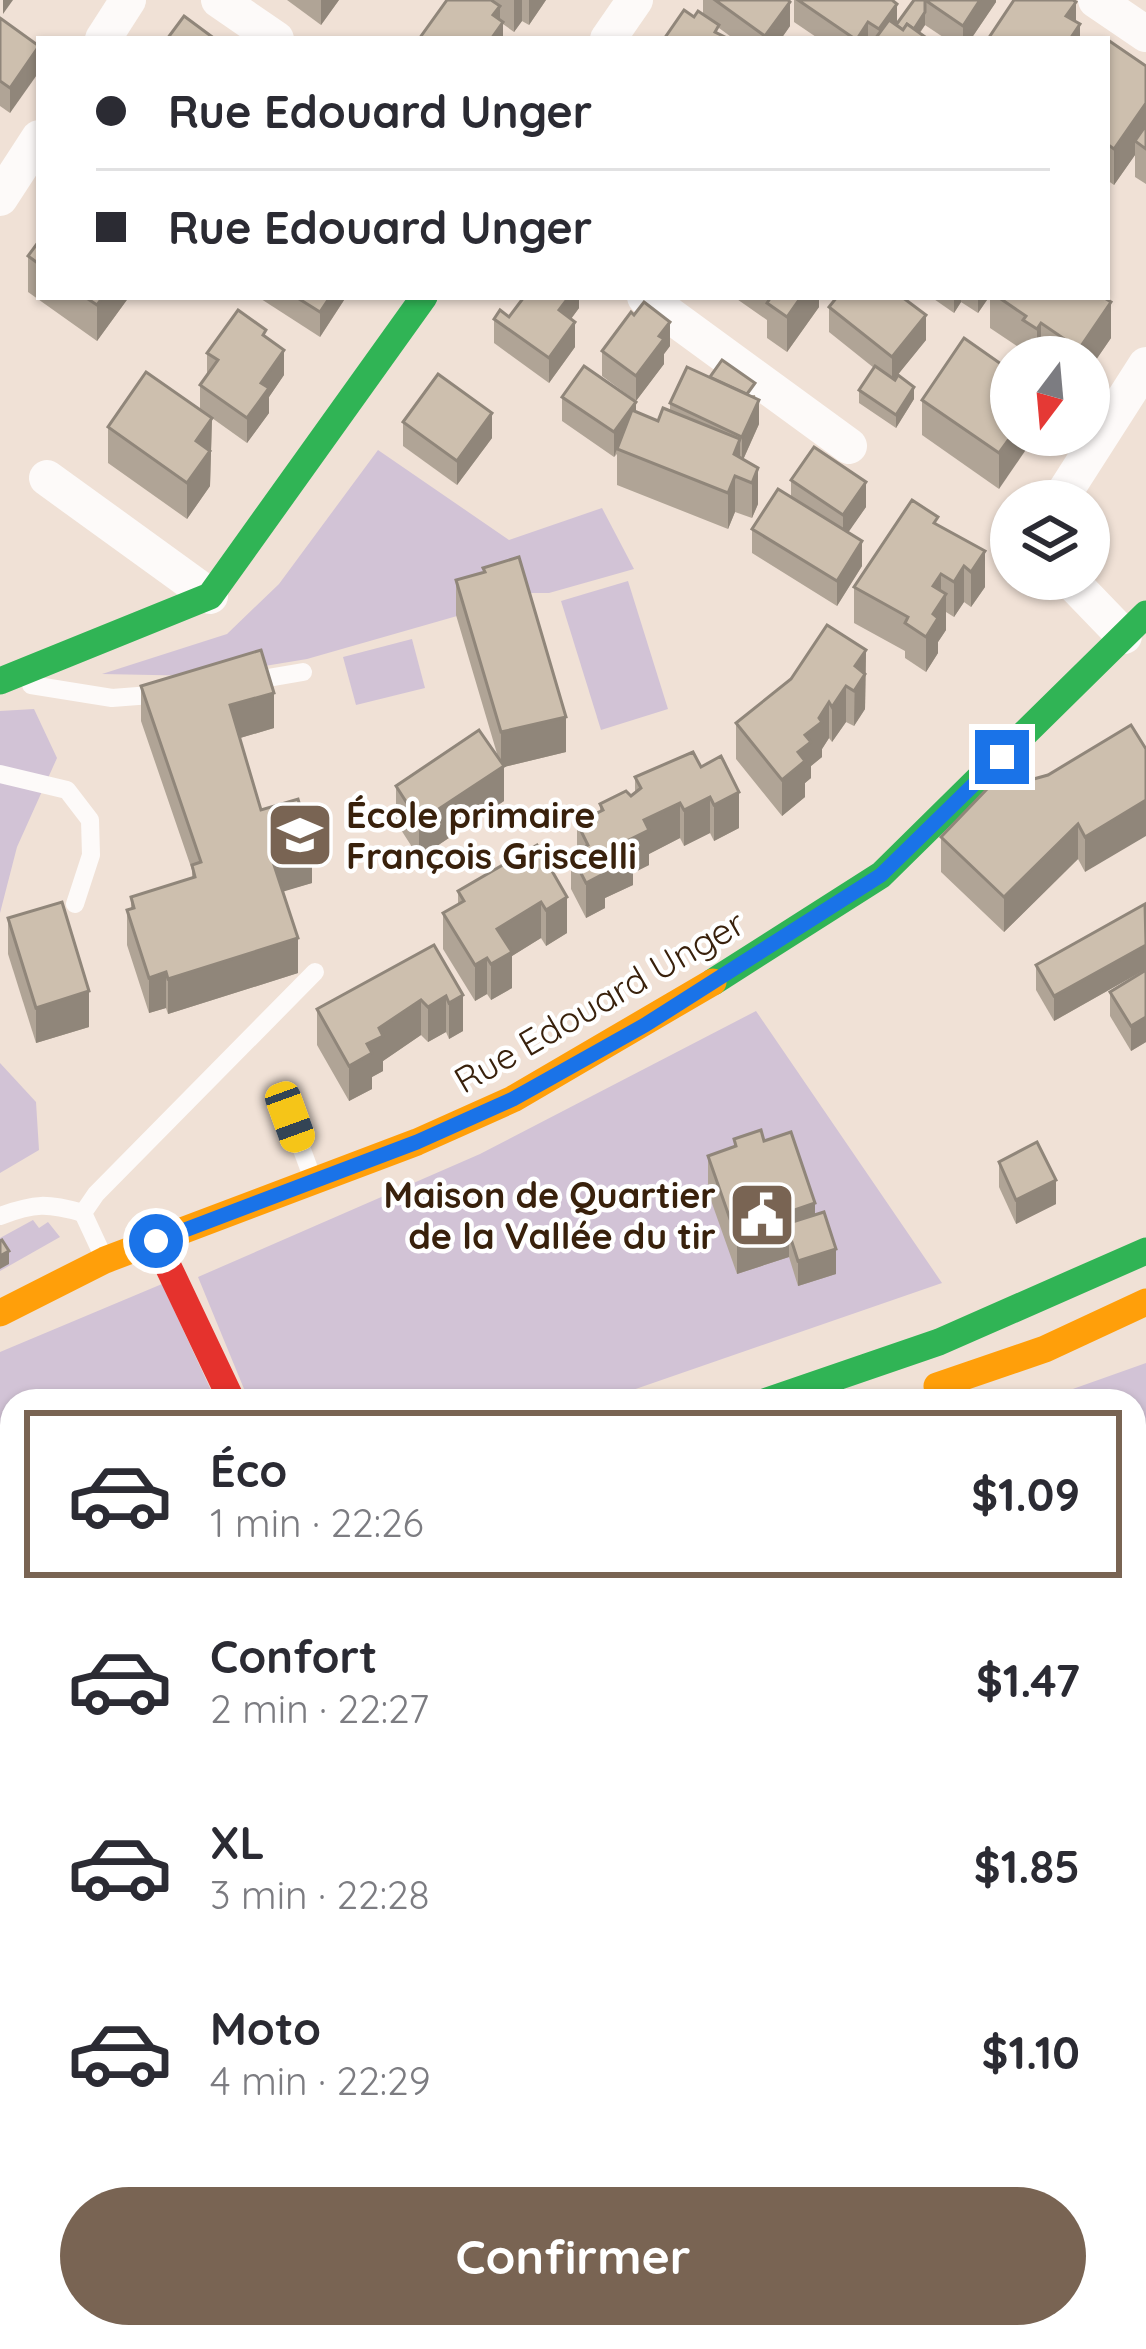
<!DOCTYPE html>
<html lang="fr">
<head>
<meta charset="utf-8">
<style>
	:root { --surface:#fff; --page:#f7f7f7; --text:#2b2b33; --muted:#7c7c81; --line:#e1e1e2; --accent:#796453 }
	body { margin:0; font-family:Quicksand,sans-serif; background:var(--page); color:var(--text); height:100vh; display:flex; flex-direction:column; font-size:45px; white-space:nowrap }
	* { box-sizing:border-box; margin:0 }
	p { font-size:39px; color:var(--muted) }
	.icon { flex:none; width:66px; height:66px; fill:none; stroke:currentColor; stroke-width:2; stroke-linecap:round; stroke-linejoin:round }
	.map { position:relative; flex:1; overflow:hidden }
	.details { position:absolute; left:0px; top:1389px; width:1146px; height:960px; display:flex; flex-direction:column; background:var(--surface); border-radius:36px 36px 0 0; box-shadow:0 3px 9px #0004 }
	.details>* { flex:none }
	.top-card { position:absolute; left:36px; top:36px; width:1074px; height:264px; border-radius:0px; box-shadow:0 3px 9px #0004; display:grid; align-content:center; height:264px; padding:0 60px; background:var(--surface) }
	.needle { width:78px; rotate:196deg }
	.controls { position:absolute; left:990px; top:336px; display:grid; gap:24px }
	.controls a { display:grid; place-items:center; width:120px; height:120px; border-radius:50%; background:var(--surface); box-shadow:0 3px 9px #0004; font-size:60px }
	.end { position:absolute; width:54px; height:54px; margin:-27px; border:15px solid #1a73e8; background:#fff; box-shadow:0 0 0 6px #fff }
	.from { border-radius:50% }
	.car { position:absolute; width:36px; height:72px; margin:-36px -18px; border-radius:15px; box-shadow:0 0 9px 3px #0007; background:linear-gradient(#f5c518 24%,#345 0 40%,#f5c518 0 76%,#345 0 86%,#f5c518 0) }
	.top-card b { display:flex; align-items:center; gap:42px; height:114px; font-size:45px }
	.top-card b+b { border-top:3px solid var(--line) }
	.top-card i { width:30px; height:30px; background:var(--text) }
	ul { padding:21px 0 0; list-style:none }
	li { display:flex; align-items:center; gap:36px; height:168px; margin:0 24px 18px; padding:0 36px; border:6px solid transparent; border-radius:0px }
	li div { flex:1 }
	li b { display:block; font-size:45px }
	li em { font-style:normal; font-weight:800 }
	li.selected { border-color:var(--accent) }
	li>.icon { width:108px; height:108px; stroke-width:1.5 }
	.action { display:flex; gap:24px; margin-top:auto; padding:24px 60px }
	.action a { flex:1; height:138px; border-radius:72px; background:var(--accent); color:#fff; font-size:48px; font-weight:800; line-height:138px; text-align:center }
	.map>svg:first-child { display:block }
	.green { fill:#d2c3d6 }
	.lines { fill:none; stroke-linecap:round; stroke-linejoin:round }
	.lane { stroke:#fdfaf9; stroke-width:18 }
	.street { stroke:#fdfaf9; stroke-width:36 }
	.fast { stroke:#30b455; stroke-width:27 }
	.slow { stroke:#ff9f0a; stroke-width:27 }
	.jam { stroke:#e5322d; stroke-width:27 }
	.wall { fill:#b0a496 }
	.shaded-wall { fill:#90867a }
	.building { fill:#cdbfae; stroke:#90867a; stroke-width:3 }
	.route { stroke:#1a73e8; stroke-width:15 }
	.labels { text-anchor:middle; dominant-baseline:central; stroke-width:9; stroke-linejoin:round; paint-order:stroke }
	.poi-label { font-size:36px; font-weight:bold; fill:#39210c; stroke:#fff; text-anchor:start }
	.street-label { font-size:36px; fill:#39210c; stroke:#fff }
</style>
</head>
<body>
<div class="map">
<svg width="1146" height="2349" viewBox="0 0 1146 2349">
	<rect width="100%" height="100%" fill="#f0e1d6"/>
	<!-- green -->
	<g class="green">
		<polygon points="378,450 509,540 602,508 634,569 549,593 518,593 485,608 307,659 203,676 102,674 227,634 279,584"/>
		<polygon points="628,581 668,709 601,730 561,601"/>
		<polygon points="412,639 425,688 356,705 343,657"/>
		<polygon points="34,709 57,758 17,847 0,913 0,711"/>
		<polygon points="756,1011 942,1283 601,1401 249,1401 198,1277 480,1154"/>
		<polygon points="0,1063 36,1102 39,1150 0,1173"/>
		<polygon points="33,1220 39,1228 48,1222 60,1237 0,1271 0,1238"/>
		<polygon points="162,1284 216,1401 12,1401 12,1609 0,1613 0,1352"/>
		<polygon points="1146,1363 1146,1784 1134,1791 1134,1401 1039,1401"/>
	</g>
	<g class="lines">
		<!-- lane -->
		<g class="lane">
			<polyline points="245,682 303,672"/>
			<polyline points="31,685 112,698 164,694"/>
			<polyline points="0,774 67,790 90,820 91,855 75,904"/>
			<polyline points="290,1117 312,1177"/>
			<path d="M0,1216C35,1203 47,1203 83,1213"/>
			<polyline points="103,1256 83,1213 96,1194 315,972"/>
		</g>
		<!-- street -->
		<g class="street">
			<polyline points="219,0 276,39"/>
			<polyline points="1096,0 1146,34"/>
			<polyline points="103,39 128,0"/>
			<polyline points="608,39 635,0"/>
			<polyline points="0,198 39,138"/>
			<polyline points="645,297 849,446"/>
			<polyline points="47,478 210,596"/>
			<polyline points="1059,501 1146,365"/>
			<polyline points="1069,579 1124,636"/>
		</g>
		<!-- fast -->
		<g class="fast">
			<polyline points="0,681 210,596 424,297"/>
			<polyline points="713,982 881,875 1146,614"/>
			<polyline points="767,1401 939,1342 1146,1251"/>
			<polyline points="0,1713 12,1707"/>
		</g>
		<!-- slow -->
		<g class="slow">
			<polyline points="0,1313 105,1260 417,1142 513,1099 713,982"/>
			<polyline points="937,1386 1045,1349 1146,1302"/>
			<polyline points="1134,1819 1146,1811"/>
		</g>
		<!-- jam -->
		<polyline class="jam" points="156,1241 232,1401"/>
	</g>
	<!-- wall -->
	<g class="wall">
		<polygon points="287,0 339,0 321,25"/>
		<polygon points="447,0 546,0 529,25 522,21 514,32 503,24 503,39"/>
		<polygon points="703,0 788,0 790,26 781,39 734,39 719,28 664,39 694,17 703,14"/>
		<polygon points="794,0 892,0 897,23 914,0 996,0 996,2 971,39 946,39 925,25 920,33 928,39 819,39 794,22"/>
		<polygon points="0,18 39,46 10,113 0,106"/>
		<polygon points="1107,39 1146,66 1146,184 1135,177 1135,155 1114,185 1107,180"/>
		<polygon points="39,240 39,297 129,297 97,341 28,292 28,256"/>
		<polygon points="258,297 346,297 320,337"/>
		<polygon points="579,297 579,308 571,319 575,347 549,383 494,343 494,319 509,317"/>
		<polygon points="734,297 819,297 819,307 787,352 767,338 767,320"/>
		<polygon points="931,297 989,297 978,313 961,302 954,313"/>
		<polygon points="990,297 1103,297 1111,338 1089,370 1089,357 1026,357 1023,355 1023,350 990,328"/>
		<polygon points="829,307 926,340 894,379 914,399 896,428 859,403 859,390 874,368 829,332"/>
		<polygon points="634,315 670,346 664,354 664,364 636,401 602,376 602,351"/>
		<polygon points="266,337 284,375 269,397 269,413 247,443 212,418 210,486 187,519 108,463 108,427 200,409 200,385 207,375 207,353"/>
		<polygon points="1011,371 999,489 922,435 922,400"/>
		<polygon points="755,395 759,424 743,460 758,468 758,504 752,518 735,512 728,529 617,485 617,454 614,457 562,421 562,397 658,421 670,411 670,403"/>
		<polygon points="403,422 492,438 457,485 403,446"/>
		<polygon points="791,480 866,507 848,532 862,566 837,606 752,553 752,529 791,497"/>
		<polygon points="938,525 985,587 971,607 964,602 954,617 946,612 946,630 938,642 938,653 926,672 905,658 905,651 854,623 854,587"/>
		<polygon points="483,568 566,752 504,767 504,801 419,858 396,822 396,786 498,757 456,615 456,580 483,572"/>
		<polygon points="866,650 865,709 854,726 846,722 832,742 829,738 822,749 822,757 811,766 811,778 805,783 805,797 782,816 736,759 736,723"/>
		<polygon points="141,686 274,728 240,738 261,810 312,883 283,891 298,973 168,1014 166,1008 149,1013 127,945 127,910 131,908 131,897 192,878 192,870 141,721"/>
		<polygon points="1131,725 1085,872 1078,859 1004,932 941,872 941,837 1030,780 1048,775"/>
		<polygon points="701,767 739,828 714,841 710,833 684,846 680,838 649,854 649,865 633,873 633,885 605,898 605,908 586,918 571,889 571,854 577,850 577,823 600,812 600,804 631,796 635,792 635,777"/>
		<polygon points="537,845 567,933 546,946 541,938 512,956 512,988 491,1000 487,994 475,1001 443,949 443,913 458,904 458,891"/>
		<polygon points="8,918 89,1027 36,1043 8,954"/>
		<polygon points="434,945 463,1031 449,1039 446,1032 428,1042 421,1035 383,1061 383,1071 372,1077 372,1089 349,1101 317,1045 317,1009"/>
		<polygon points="1036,965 1146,969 1054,1021 1036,990"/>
		<polygon points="1146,970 1146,1042 1131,1051 1110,1016 1110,992"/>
		<polygon points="734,1139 764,1141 815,1214 836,1274 798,1286 789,1257 737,1274 708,1192 708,1156 734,1147"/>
		<polygon points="999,1162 1056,1204 1016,1224 999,1187"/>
	</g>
	<!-- shaded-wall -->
	<g class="shaded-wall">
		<polygon points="3,0 13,0 3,14"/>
		<polygon points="321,0 339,0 321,25"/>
		<polygon points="514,0 522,0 522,21 514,32"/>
		<polygon points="529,0 546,0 529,25"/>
		<polygon points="980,0 996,0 996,2 971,39 963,39 963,26"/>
		<polygon points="790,2 790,26 781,39 765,39 765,36"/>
		<polygon points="1076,2 1076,30 1080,24 1080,39 1066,39 1066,16"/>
		<polygon points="897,4 897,28 879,39 879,29"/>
		<polygon points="500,6 500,27 503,22 503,39 491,39 493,15"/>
		<polygon points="925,12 925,25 915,39 906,39"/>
		<polygon points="868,22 868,39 857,39"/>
		<polygon points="39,48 39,72 10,113 10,88"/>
		<polygon points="1146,103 1146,139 1135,141 1135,155 1114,185 1114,149"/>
		<polygon points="103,297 129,297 97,341 97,305"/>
		<polygon points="330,297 346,297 320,337 320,312"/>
		<polygon points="569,297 579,297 579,308 559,335 559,310"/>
		<polygon points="801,297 819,297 819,307 787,352 787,317"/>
		<polygon points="954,297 961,297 961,302 954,313"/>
		<polygon points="978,297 989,297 978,313"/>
		<polygon points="1111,302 1111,338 1089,370 1089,357 1079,357 1079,349"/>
		<polygon points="926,315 926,340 892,382 892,357"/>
		<polygon points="575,322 575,347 549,383 549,358"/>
		<polygon points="670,322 670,346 664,354 664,364 636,401 636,376 659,336"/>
		<polygon points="1041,323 1041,357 1037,357 1037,329"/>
		<polygon points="284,350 284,375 269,397 269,413 247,443 247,418 261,383"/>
		<polygon points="914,387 914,399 896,428 896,415"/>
		<polygon points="759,400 759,424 742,462 742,437"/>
		<polygon points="636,402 636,426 617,449 614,457 614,432"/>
		<polygon points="492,413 492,438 457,485 457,461"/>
		<polygon points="212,418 210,486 187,519 187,483 196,441"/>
		<polygon points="1012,435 1036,435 999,489 999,453"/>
		<polygon points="740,439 740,475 735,476 735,512 728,529 728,493 734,454"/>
		<polygon points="758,468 758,504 752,518 752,483"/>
		<polygon points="866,482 866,507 843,540 843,515"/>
		<polygon points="862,541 862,566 837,606 837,581"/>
		<polygon points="985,551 985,587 971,607 971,572"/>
		<polygon points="964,566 964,602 954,617 954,582"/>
		<polygon points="941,574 941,602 946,594 946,630 938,642 938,653 926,672 926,637 933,586"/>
		<polygon points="866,650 865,709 854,726 855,666"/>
		<polygon points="846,686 846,722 832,742 832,707"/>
		<polygon points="274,693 274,728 230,741 230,705"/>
		<polygon points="829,702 829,738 822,749 822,757 811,766 811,778 805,783 805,797 782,816 782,780 798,752 805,735"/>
		<polygon points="566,717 566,752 504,767 504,801 419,858 419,822 501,768 501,732"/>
		<polygon points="739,792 739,828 714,841 714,805"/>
		<polygon points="710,797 710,833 684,846 684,810"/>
		<polygon points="1146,800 1146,836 1085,872 1085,837"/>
		<polygon points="680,803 680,838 649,854 649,865 633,873 633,885 605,898 605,908 586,918 586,883 601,865 629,840 644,820"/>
		<polygon points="1078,824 1078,859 1004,932 1004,897"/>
		<polygon points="312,847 312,883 272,895 272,859"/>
		<polygon points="567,897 567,933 546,946 546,910"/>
		<polygon points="541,902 541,938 512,956 512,988 491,1000 491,964 497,929"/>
		<polygon points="298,938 298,973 168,1014 168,979"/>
		<polygon points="1146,945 1146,969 1054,1021 1054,996"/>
		<polygon points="487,958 487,994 475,1001 475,965"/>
		<polygon points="166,972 166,1008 149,1013 149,978"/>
		<polygon points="89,991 89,1027 36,1043 36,1008"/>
		<polygon points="463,995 463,1031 449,1039 449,1003"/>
		<polygon points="446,996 446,1032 428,1042 428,1007"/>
		<polygon points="421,1000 421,1035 383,1061 383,1071 372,1077 372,1089 349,1101 349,1066 379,1028"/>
		<polygon points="1146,1017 1146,1042 1131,1051 1131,1026"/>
		<polygon points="1056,1180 1056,1204 1016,1224 1016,1200"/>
		<polygon points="815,1203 815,1239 789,1233 789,1257 737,1274 737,1239 786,1213"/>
		<polygon points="836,1249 836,1274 798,1286 798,1261"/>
		<polygon points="9,1251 9,1264 0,1269 0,1256"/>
	</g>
	<!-- building -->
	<g class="building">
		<polygon points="447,0 491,0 500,6 493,15 503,22 491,39 419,39"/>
		<polygon points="715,0 788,0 790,2 765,36"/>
		<polygon points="798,0 892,0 897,4 879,29 868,22 857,39 855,39"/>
		<polygon points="914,0 925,0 925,12 914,29 907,24 903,30 896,25"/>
		<polygon points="925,0 980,0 963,26"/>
		<polygon points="1014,0 1073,0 1076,2 1066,16 1080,24 1070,39 988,39"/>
		<polygon points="684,10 694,17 698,11 719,25 715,32 729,39 664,39"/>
		<polygon points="184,16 215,39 167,39"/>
		<polygon points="0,18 39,46 10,88 0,81"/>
		<polygon points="889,20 903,30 907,24 928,39 875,39"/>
		<polygon points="1105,38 1146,66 1146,103 1114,149 1107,144 1107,39 1104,39"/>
		<polygon points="1146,125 1146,149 1135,141"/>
		<polygon points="39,241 39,264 28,256"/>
		<polygon points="85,297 103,297 97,305"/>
		<polygon points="296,297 330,297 320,312"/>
		<polygon points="524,297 569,297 559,310 575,322 549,358 494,319 500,310 509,317"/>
		<polygon points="771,297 801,297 787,317 767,303"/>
		<polygon points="837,297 902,297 926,315 892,357 829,307"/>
		<polygon points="998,297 1103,297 1111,302 1079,349 1041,323 1037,329 1023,320 1026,316"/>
		<polygon points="644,302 670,322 659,336 664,339 636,376 602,351 631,312 634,315"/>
		<polygon points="238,310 266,330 263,335 284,350 261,383 269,388 247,418 200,385 218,360 207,353"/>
		<polygon points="964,338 1011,371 1012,435 999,453 922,400"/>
		<polygon points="722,360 755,383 747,394 710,377"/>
		<polygon points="584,366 636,402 614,432 562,397"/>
		<polygon points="875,366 895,380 898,375 914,387 896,415 859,390"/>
		<polygon points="687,367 759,400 742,437 670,403"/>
		<polygon points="146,372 212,418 196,441 210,451 187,483 108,427"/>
		<polygon points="438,374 492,413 457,461 403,422"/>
		<polygon points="663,408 740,439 734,454 758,468 752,483 735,476 728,493 617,449 632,410 658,421"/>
		<polygon points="814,447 866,482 843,515 791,480"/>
		<polygon points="778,489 862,541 837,581 752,529"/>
		<polygon points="912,500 938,517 934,523 985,551 971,572 964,566 954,582 941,574 933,586 946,594 933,614 938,618 926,637 905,623 908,617 854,587"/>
		<polygon points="519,557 566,717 501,732 456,580 485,572 483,568"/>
		<polygon points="827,625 866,650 855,666 865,674 854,691 846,686 832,707 829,702 819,718 822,722 805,735 811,742 798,752 805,761 782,780 736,723 791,679"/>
		<polygon points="261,650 274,693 230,705 261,810 298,799 312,847 272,859 298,938 168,979 166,972 149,978 127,910 134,908 131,897 195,877 192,865 201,862 141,686"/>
		<polygon points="1131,725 1146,749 1146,800 1085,837 1078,824 1004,897 941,837 1013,762 1030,780 1048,775"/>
		<polygon points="479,730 504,766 419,822 396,786"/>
		<polygon points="693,752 701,767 721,756 739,792 714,805 710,797 684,810 680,803 644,820 649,830 629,840 633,849 601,865 605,873 586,883 571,854 588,845 577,823 603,810 600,804 626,791 631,796 641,788 635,777"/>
		<polygon points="537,845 567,897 546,910 541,902 497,929 512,952 491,964 487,958 475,965 443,913 464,901 458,891"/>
		<polygon points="62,902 89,991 36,1008 8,918"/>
		<polygon points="1145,904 1146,945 1054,996 1036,965"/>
		<polygon points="434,945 463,995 449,1003 446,996 428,1007 421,1000 379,1028 383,1036 367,1044 372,1053 349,1066 317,1009"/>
		<polygon points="1146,970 1146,1017 1131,1026 1110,992"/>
		<polygon points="761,1130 764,1141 791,1132 815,1203 786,1213 789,1221 737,1239 708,1156 736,1146 734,1139"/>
		<polygon points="1037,1142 1056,1180 1016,1200 999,1162"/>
		<polygon points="824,1212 836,1249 798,1261 789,1233 789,1223"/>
		<polygon points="2,1240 9,1251 0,1256 0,1241"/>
		<polygon points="0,2325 12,2325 12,2337 489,2337 530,2349 0,2349"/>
	</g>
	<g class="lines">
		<!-- route -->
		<polyline class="route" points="156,1241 417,1142 513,1099 645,1025 881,875 1002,757"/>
	</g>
	<!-- icons -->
	<defs>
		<g id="school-square" transform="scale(3.45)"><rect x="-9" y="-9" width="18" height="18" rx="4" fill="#796453" stroke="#fff"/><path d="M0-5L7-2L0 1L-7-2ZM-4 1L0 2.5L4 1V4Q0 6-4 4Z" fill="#fff"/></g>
		<g id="civic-square" transform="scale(3.45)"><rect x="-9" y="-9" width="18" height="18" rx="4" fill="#796453" stroke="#fff"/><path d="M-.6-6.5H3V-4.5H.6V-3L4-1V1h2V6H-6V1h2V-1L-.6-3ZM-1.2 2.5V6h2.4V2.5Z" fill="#fff"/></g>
	</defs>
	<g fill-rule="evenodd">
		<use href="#school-square" x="300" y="835"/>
		<use href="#civic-square" x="762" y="1215"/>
	</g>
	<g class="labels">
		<!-- poi labels -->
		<g class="poi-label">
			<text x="346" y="814">École primaire<tspan x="346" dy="41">François Griscelli</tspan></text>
			<text x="716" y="1194" text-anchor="end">Maison de Quartier<tspan x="716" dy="41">de la Vallée du tir</tspan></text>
		</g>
		<!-- street labels -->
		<g class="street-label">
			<text transform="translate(599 1001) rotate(-30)">Rue Edouard Unger</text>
		</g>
	</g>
</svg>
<div class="controls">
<a><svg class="needle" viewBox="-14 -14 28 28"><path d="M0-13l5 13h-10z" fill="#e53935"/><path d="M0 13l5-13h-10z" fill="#7c7c81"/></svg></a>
<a><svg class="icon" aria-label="layers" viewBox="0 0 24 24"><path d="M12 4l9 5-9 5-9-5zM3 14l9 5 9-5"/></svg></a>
</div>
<i class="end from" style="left:156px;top:1241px"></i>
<i class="end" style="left:1002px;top:757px"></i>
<i class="car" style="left:290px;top:1117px;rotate:160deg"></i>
<div class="top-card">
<b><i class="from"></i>Rue Edouard Unger</b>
<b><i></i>Rue Edouard Unger</b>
</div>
<section class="details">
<ul>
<li class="selected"><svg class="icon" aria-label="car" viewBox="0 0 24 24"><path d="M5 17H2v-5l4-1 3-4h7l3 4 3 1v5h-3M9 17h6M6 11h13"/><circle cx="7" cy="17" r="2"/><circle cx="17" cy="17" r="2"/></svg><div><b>Éco</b><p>1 min · 22:26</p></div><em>$1.09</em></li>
<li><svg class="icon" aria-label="car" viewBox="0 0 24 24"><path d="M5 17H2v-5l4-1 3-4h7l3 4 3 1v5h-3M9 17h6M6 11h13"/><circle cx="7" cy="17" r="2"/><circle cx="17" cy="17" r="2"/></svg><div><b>Confort</b><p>2 min · 22:27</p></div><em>$1.47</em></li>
<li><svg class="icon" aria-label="car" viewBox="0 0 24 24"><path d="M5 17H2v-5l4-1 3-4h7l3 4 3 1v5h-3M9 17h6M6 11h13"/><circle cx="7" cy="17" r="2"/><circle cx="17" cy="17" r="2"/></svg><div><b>XL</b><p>3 min · 22:28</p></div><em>$1.85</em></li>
<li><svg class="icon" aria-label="car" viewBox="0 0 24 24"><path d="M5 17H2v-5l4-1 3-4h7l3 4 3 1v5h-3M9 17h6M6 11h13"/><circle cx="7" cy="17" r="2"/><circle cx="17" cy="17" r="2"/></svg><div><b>Moto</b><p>4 min · 22:29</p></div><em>$1.10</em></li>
</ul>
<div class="action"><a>Confirmer</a></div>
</section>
</div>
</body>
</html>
